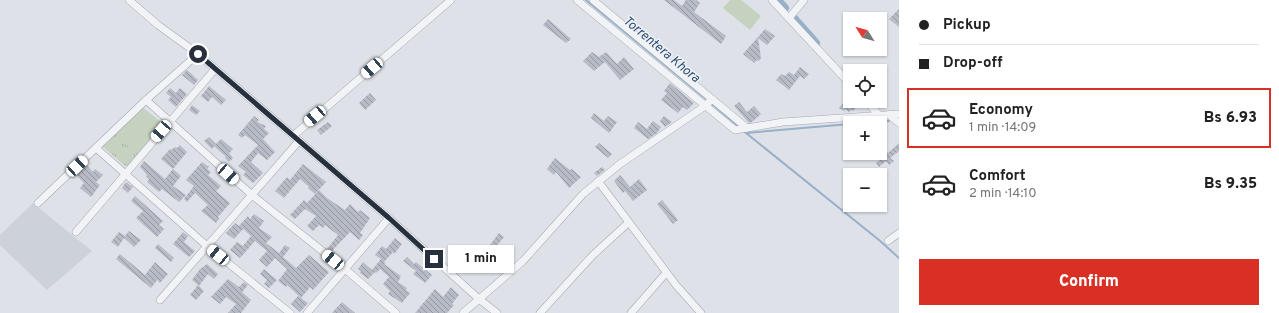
<!DOCTYPE html>
<html lang="en">
<head>
<meta charset="utf-8">
<style>
	:root { --surface:#fff; --page:#f6f6f6; --text:#222; --muted:#767676; --line:#e0e0e0; --accent:#d93025 }
	body { margin:0; font-family:Overpass,sans-serif; background:var(--page); color:var(--text); height:100vh; display:flex; flex-direction:column; font-size:15px; white-space:nowrap }
	* { box-sizing:border-box; margin:0 }
	p { font-size:13px; color:var(--muted) }
	.icon { flex:none; width:22px; height:22px; fill:none; stroke:currentColor; stroke-width:2; stroke-linecap:round; stroke-linejoin:round }
	.map { position:relative; flex:1; overflow:hidden }
	.details { display:flex; flex-direction:column; background:var(--surface); width:380px }
	.details>* { flex:none }
	.banner { display:grid; align-content:center; height:88px; padding:0 20px; background:var(--surface) }
	.needle { width:26px; rotate:307deg }
	.tools { position:absolute; left:843px; top:12px; display:grid; gap:8px }
	.tools a { display:grid; place-items:center; width:44px; height:44px; border-radius:0px; background:var(--surface); box-shadow:0 1px 3px #0004; font-size:20px }
	.end { position:absolute; width:18px; height:18px; margin:-9px; border:5px solid #27303f; background:#fff; box-shadow:0 0 0 2px #fff }
	.from { border-radius:50% }
	.bubble { position:absolute; height:28px; border-radius:0px; background:var(--surface); box-shadow:0 1px 3px #0004; font-size:13px; font-weight:800; line-height:28px; text-align:center }
	.car { position:absolute; width:12px; height:24px; margin:-12px -6px; border-radius:5px; box-shadow:0 0 3px 1px #0007; background:linear-gradient(#fff 24%,#345 0 40%,#fff 0 76%,#345 0 86%,#fff 0) }
	.banner b { display:flex; align-items:center; gap:14px; height:38px; font-size:15px }
	.banner b+b { border-top:1px solid var(--line) }
	.banner i { width:10px; height:10px; background:var(--text) }
	ul { padding:0; list-style:none }
	li { display:flex; align-items:center; gap:12px; height:60px; margin:0 8px 6px; padding:0 12px; border:2px solid transparent; border-radius:0px }
	li div { flex:1 }
	li b { display:block; font-size:15px }
	li em { font-style:normal; font-weight:800 }
	li.active { border-color:var(--accent) }
	li>.icon { width:36px; height:36px; stroke-width:1.5 }
	.action { display:flex; gap:8px; margin-top:auto; padding:8px 20px }
	.action a { flex:1; height:46px; border-radius:0px; background:var(--accent); color:#fff; font-size:16px; font-weight:800; line-height:46px; text-align:center }
	main { display:flex; flex:1; min-height:0 }
	.map>svg:first-child { display:block }
	.built { fill:#ccd1da }
	.park { fill:url(#park-tufts) }
	.pitch { fill:#c4d2bf }
	.lines { fill:none; stroke-linecap:round; stroke-linejoin:round }
	.stream { stroke:#98b0c9; stroke-width:2 }
	.canal { stroke:#98b0c9; stroke-width:8 }
	.building { fill:url(#building-back-hatch) }
	.minor-casing { stroke:#a3a9b2; stroke-width:8 }
	.minor { stroke:#f1f3f6; stroke-width:7 }
	.route { stroke:#27303f; stroke-width:5 }
	.labels { text-anchor:middle; dominant-baseline:central; stroke-width:3; stroke-linejoin:round; paint-order:stroke }
	.water-label { font-size:13px; font-style:italic; fill:#314f74; stroke:#eef1f6 }
</style>
</head>
<body>
<main>
<div class="map">
<svg width="899" height="313" viewBox="0 0 899 313">
	<defs>
		<pattern id="park-tufts" width="24" height="20" patternUnits="userSpaceOnUse"><rect width="24" height="20" fill="#c4d2bf"/><path d="M3 7l-1-3M5 7V3M7 7l1-3M15 17l-1-3M17 17v-4M19 17l1-3" fill="none" stroke="#a8b5a5"/></pattern>
		<pattern id="building-back-hatch" width="6" height="6" patternUnits="userSpaceOnUse"><rect width="6" height="6" fill="#b6bbc5"/><path d="M-1 5l2 2M0 0l6 6M5-1l2 2" fill="none" stroke="#9498a1"/></pattern>
	</defs>
	<rect width="100%" height="100%" fill="#dee2e8"/>
	<!-- built -->
	<polygon class="built" points="33,203 67,231 92,251 47,290 0,245 0,235"/>
	<!-- park -->
	<polygon class="park" points="142,107 161,122 163,125 129,165 125,166 101,145"/>
	<!-- pitch -->
	<g class="pitch">
		<polygon points="730,0 741,0 761,16 750,30 723,8"/>
		<polygon points="139,110 157,126 134,151 116,136"/>
	</g>
	<g class="lines">
		<!-- stream -->
		<g class="stream">
			<polyline points="586,0 706,99"/>
			<polyline points="712,104 738,126"/>
			<polyline points="858,123 889,121"/>
			<polyline points="745,132 746,133 850,124"/>
			<polyline points="746,133 879,240 899,258"/>
		</g>
		<!-- canal -->
		<g class="canal">
			<polyline points="778,0 785,8"/>
			<polyline points="793,17 816,43"/>
		</g>
	</g>
	<!-- building -->
	<g class="building">
		<polygon points="664,0 674,0 682,6 686,0 696,0 700,3 694,12 726,36 721,44"/>
		<polygon points="899,9 899,27 889,19"/>
		<polygon points="548,19 571,39 566,43 543,25"/>
		<polygon points="765,29 775,36 767,45 758,38 761,58 759,61 757,60 754,63 743,54"/>
		<polygon points="592,52 599,57 606,52 617,64 624,57 634,69 620,80 605,62 594,71 583,61"/>
		<polygon points="800,67 809,74 804,79 800,76 789,90 776,80 781,74 785,76 789,72 794,75"/>
		<polygon points="187,70 198,80 194,85 182,75"/>
		<polygon points="670,83 694,103 687,110 683,107 678,113 661,100 667,93 664,91"/>
		<polygon points="209,86 226,100 221,105 212,97 208,102 201,96"/>
		<polygon points="170,88 176,93 180,88 187,94 176,107 168,100 171,97 166,93"/>
		<polygon points="370,93 376,100 365,110 359,103"/>
		<polygon points="850,95 850,101 857,106 853,111 851,110 849,112 845,109 844,111 839,108"/>
		<polygon points="739,102 747,112 754,106 761,114 752,122 749,123 734,106"/>
		<polygon points="192,105 200,111 196,115 189,110"/>
		<polygon points="594,113 604,121 608,116 617,122 609,133 591,118"/>
		<polygon points="254,116 259,120 257,122 266,126 264,129 269,133 263,139 275,152 267,160 258,153 251,162 263,173 253,183 243,175 246,172 238,166 258,145 245,135 242,138 238,135"/>
		<polygon points="664,116 672,122 665,127 660,121"/>
		<polygon points="653,121 661,127 657,133 648,139 634,128 638,122 647,129"/>
		<polygon points="328,122 332,126 321,135 317,130"/>
		<polygon points="209,137 216,144 212,149 204,141"/>
		<polygon points="221,139 233,149 226,157 214,146"/>
		<polygon points="599,143 612,154 608,158 595,147"/>
		<polygon points="880,143 888,153 899,143 899,151 890,158 894,161 889,165 886,161 879,167 876,163 882,158 880,155"/>
		<polygon points="180,145 187,152 173,169 181,176 173,186 186,195 179,202 162,189 159,192 147,182 149,179 146,176 147,175 140,167 144,161 165,179 173,169 161,159 170,149 171,150 175,147 177,148"/>
		<polygon points="229,153 233,158 229,162 225,158"/>
		<polygon points="555,158 570,170 572,169 581,177 569,188 556,172 554,175 547,169"/>
		<polygon points="202,162 209,167 207,169 211,172 208,175 221,186 216,191 230,203 218,217 219,219 216,223 201,211 208,205 195,193 187,202 184,199 194,186 186,180"/>
		<polygon points="86,164 93,172 95,169 103,175 96,182 100,185 91,197 80,188 84,183 75,174"/>
		<polygon points="303,164 326,182 315,194 308,188 309,187 300,179 284,198 275,191 287,177 290,180"/>
		<polygon points="602,167 605,170 597,176 594,173"/>
		<polygon points="620,175 630,187 639,179 647,190 633,201 625,191 623,193 614,181"/>
		<polygon points="126,182 133,187 128,193 122,188"/>
		<polygon points="319,190 327,198 345,210 350,204 358,212 360,210 370,218 360,233 363,235 359,240 350,232 331,252 327,249 338,235 325,225 323,228 319,225 313,231 307,226 316,216 305,209 295,219 290,215 304,200 307,203"/>
		<polygon points="135,196 163,221 159,225 164,229 157,237 136,218 143,211 131,201"/>
		<polygon points="662,200 678,220 673,224 657,204"/>
		<polygon points="254,214 264,221 259,228 272,237 266,243 279,253 285,245 290,248 283,257 296,268 309,255 329,272 313,290 310,287 301,298 287,285 286,287 278,281 287,269 275,258 267,267 259,260 267,251 255,241 240,258 230,250 237,242 243,246 251,236 243,229 234,239 226,233 235,223 239,226 248,216 250,219"/>
		<polygon points="129,231 141,240 134,247 124,238 118,247 111,242 119,232 125,236"/>
		<polygon points="183,232 188,236 184,242 195,251 189,257 173,244"/>
		<polygon points="499,233 504,237 494,249 490,245"/>
		<polygon points="395,238 402,244 394,254 393,252 384,262 386,263 384,264 401,276 398,282 407,288 406,290 410,293 402,303 388,294 390,291 383,284 389,277 380,269 376,273 375,272 368,279 360,273 361,271 358,269 363,262 372,270 381,259 375,255 382,246 386,249"/>
		<polygon points="158,244 174,258 171,262 155,248"/>
		<polygon points="120,254 145,275 155,262 168,274 160,283 157,280 151,288 116,259"/>
		<polygon points="407,257 414,264 416,262 432,275 425,283 413,274 416,271 403,261"/>
		<polygon points="207,264 218,274 214,279 208,274 199,286 192,280 200,269"/>
		<polygon points="264,269 277,280 269,288 264,284 267,280 260,274"/>
		<polygon points="228,279 239,287 244,282 248,285 242,292 251,300 241,313 228,313 236,304 226,297 220,304 211,297"/>
		<polygon points="198,285 204,291 196,300 190,295"/>
		<polygon points="451,287 459,295 452,304 454,305 447,313 415,313 435,289 443,297"/>
		<polygon points="298,296 308,303 300,312 291,304"/>
		<polygon points="342,302 355,313 332,313"/>
	</g>
	<g class="lines">
		<!-- minor casing -->
		<g class="minor-casing">
			<g id="minor">
				<polyline points="129,0 158,25 198,54 389,218 479,299 497,313"/>
				<polyline points="577,0 735,130 783,122 899,114"/>
				<polyline points="593,0 712,99"/>
				<polyline points="772,0 850,84"/>
				<polyline points="789,18 804,0"/>
				<polyline points="146,100 252,195 345,269 396,313"/>
				<polyline points="866,101 880,116"/>
				<polyline points="889,115 899,123"/>
				<polyline points="293,136 451,0"/>
				<polyline points="96,148 207,246 290,313"/>
				<polyline points="598,181 676,285 701,313"/>
				<polyline points="38,203 146,100 198,54"/>
				<polyline points="76,232 215,69"/>
				<polyline points="888,241 899,233"/>
				<polyline points="160,300 299,141"/>
				<polyline points="307,313 389,218"/>
				<polyline points="463,313 523,261 583,194 620,164 705,106 712,99 747,128"/>
				<polyline points="540,313 593,255 628,223"/>
				<polyline points="631,313 666,273"/>
			</g>
		</g>
		<!-- minor -->
		<use href="#minor" class="minor"/>
	</g>
	<g class="lines">
		<!-- route -->
		<polyline class="route" points="198,54 389,218 434,259"/>
	</g>
	<g class="labels">
		<!-- water labels -->
		<g class="water-label">
			<text transform="translate(661 50) rotate(40)">Torrentera Khora</text>
		</g>
	</g>
</svg>
<div class="tools">
<a><svg class="needle" viewBox="-14 -14 28 28"><path d="M0-13l5 13h-10z" fill="#e53935"/><path d="M0 13l5-13h-10z" fill="#767676"/></svg></a>
<a><svg class="icon" aria-label="locate" viewBox="0 0 24 24"><circle cx="12" cy="12" r="6"/><path d="M12 2v4M12 18v4M2 12h4M18 12h4"/></svg></a>
<a>+</a>
<a>−</a>
</div>
<i class="end from" style="left:198px;top:54px"></i>
<i class="end" style="left:434px;top:259px"></i>
<div class="bubble" style="left:448px;top:245px;width:66px">1 min</div>
<i class="car" style="left:372px;top:68px;rotate:229deg"></i>
<i class="car" style="left:315px;top:116px;rotate:229deg"></i>
<i class="car" style="left:161px;top:131px;rotate:221deg"></i>
<i class="car" style="left:77px;top:166px;rotate:47deg"></i>
<i class="car" style="left:228px;top:174px;rotate:132deg"></i>
<i class="car" style="left:218px;top:255px;rotate:309deg"></i>
<i class="car" style="left:333px;top:260px;rotate:309deg"></i>
</div>
<section class="details">
<div class="banner">
<b><i class="from"></i>Pickup</b>
<b><i></i>Drop-off</b>
</div>
<ul>
<li class="active"><svg class="icon" aria-label="car" viewBox="0 0 24 24"><path d="M5 17H2v-5l4-1 3-4h7l3 4 3 1v5h-3M9 17h6M6 11h13"/><circle cx="7" cy="17" r="2"/><circle cx="17" cy="17" r="2"/></svg><div><b>Economy</b><p>1 min · 14:09</p></div><em>Bs 6.93</em></li>
<li><svg class="icon" aria-label="car" viewBox="0 0 24 24"><path d="M5 17H2v-5l4-1 3-4h7l3 4 3 1v5h-3M9 17h6M6 11h13"/><circle cx="7" cy="17" r="2"/><circle cx="17" cy="17" r="2"/></svg><div><b>Comfort</b><p>2 min · 14:10</p></div><em>Bs 9.35</em></li>
</ul>
<div class="action"><a>Confirm</a></div>
</section>
</main>
</body>
</html>
